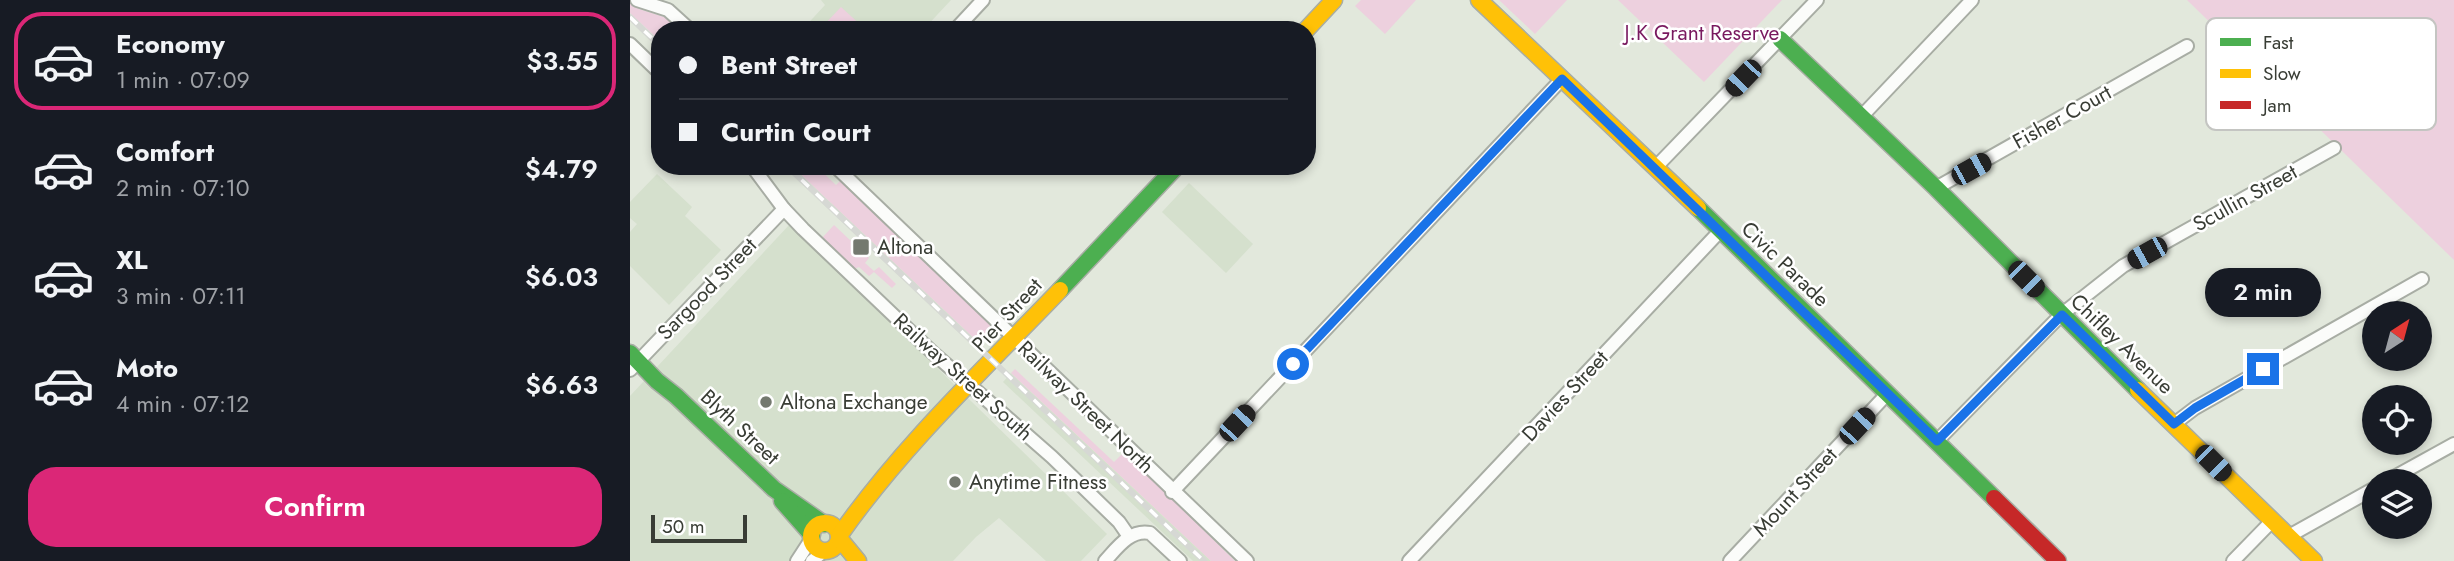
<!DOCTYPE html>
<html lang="en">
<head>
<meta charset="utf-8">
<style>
	:root { --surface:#171b24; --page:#242831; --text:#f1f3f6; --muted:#9ea1a6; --line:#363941; --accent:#db2777 }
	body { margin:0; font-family:Jost,sans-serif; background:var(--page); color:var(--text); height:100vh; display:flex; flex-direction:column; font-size:26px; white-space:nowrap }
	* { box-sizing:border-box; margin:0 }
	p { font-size:23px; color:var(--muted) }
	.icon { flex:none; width:38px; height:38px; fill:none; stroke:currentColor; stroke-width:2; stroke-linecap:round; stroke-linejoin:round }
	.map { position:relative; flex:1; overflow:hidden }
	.side { display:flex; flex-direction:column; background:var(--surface); width:630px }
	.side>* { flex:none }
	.top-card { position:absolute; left:21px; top:21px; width:665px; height:154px; border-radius:28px; box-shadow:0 4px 10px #0003; display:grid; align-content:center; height:154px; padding:0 28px; background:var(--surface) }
	.needle { width:46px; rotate:36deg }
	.fabs { position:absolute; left:1732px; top:301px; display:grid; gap:14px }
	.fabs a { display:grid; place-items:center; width:70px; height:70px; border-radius:50%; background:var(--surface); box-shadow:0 4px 10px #0003; font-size:35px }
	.scale { position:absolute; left:21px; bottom:18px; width:96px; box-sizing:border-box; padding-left:7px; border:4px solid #393d35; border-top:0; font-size:19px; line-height:24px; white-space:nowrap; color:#393d35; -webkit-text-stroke:5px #fff; paint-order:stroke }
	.end { position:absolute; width:32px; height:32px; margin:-16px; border:9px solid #1a73e8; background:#fff; box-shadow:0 0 0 4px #fff }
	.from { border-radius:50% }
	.bubble { position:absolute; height:49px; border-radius:24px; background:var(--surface); box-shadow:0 4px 10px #0003; font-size:23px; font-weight:600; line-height:49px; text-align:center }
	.car { position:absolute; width:21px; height:42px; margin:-21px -10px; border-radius:9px; box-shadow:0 0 5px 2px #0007; background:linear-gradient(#222 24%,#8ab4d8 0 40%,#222 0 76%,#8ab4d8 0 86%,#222 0) }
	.top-card b { display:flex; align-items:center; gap:24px; height:66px; font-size:26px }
	.top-card b+b { border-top:2px solid var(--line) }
	.top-card i { width:18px; height:18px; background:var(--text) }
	ul { padding:12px 0 0; list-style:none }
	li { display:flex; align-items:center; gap:21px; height:98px; margin:0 14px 10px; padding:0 14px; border:4px solid transparent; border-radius:28px }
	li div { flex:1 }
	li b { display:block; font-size:26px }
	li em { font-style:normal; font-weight:600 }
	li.current { border-color:var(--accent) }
	li>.icon { width:63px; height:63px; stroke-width:1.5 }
	.action { display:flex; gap:14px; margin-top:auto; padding:14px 28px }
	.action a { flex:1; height:80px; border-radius:28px; background:var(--accent); color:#fff; font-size:28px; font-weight:600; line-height:80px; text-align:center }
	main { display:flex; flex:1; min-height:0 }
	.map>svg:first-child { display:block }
	.built { fill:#d5e0cd }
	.green { fill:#edd0de }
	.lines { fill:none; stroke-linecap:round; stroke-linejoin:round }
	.street-casing { stroke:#a8ada4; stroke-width:16 }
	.fast-casing { stroke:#a8ada4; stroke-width:19 }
	.slow-casing { stroke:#a8ada4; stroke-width:19 }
	.jam-casing { stroke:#a8ada4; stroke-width:19 }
	.street { stroke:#fbfcfa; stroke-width:12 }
	.fast { stroke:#4caf50; stroke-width:16 }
	.slow { stroke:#ffc107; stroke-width:16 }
	.jam { stroke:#c62828; stroke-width:16 }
	.rail-casing { stroke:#d6d8d4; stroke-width:6 }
	.rail { stroke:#fff; stroke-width:3.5; stroke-dasharray:10; stroke-linecap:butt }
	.route { stroke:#1a73e8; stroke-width:9 }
	.poi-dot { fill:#74796f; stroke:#fff; stroke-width:2.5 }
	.labels { text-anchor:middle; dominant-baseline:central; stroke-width:5; stroke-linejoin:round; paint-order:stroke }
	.park-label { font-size:21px; fill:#79195f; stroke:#fff }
	.street-label { font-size:21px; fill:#393d35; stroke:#fff }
	.poi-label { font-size:21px; fill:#393d35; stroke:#fff; text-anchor:start }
	.key { fill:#fff; stroke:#c4c5c2; stroke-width:2 }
	.key-label { font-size:19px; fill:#393d35 }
</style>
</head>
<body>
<main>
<section class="side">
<ul>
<li class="current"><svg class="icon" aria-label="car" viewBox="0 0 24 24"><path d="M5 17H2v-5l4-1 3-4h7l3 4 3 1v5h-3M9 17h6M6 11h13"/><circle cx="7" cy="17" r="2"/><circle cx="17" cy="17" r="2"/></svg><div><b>Economy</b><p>1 min · 07:09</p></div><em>$3.55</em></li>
<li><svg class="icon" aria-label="car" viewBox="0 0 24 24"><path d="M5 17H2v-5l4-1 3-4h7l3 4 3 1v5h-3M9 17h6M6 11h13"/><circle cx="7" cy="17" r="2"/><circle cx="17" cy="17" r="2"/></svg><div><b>Comfort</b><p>2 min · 07:10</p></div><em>$4.79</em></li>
<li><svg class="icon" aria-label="car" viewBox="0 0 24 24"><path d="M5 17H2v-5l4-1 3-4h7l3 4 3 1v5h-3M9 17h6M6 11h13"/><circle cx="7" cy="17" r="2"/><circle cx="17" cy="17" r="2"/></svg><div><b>XL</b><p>3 min · 07:11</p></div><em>$6.03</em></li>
<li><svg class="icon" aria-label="car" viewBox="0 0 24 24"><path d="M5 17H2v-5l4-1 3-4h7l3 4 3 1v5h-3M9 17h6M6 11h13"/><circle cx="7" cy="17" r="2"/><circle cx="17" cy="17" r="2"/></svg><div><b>Moto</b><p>4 min · 07:12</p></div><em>$6.63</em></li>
</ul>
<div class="action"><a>Confirm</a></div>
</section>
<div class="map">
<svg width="1824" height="561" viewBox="0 0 1824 561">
	<rect width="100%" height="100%" fill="#e2e8dc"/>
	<!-- built -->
	<g class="built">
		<polygon points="191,0 321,0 293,30 172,30 195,5"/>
		<polygon points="153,166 162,166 351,345 346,349"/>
		<polygon points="27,174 62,207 55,216 91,250 39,305 0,266 0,232 7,224 0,218 0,202"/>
		<polygon points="559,183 623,244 596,273 532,212"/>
		<polygon points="160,224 477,534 451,561 416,561 369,518 346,537 323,561 0,561 0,396"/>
		<polygon points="381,373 581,561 563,561 373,382"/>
	</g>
	<!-- green -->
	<g class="green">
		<polygon points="731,0 786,0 755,34 725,6"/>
		<polygon points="869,0 937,0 905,34"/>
		<polygon points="988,0 1152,0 1074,82"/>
		<polygon points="1557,0 1824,0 1824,260"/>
		<polygon points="0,3 9,9 37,18 49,29 30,30 30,41 0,13"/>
		<polygon points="211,7 233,27 230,30 189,30"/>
		<polygon points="162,166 186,166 206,185 210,181 365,326 349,343"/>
		<polygon points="204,225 239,258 235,263 244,271 249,267 266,284 262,288 244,272 239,276 229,267 224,269 192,238"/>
		<polygon points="385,369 484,462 494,452 605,561 581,561 381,373"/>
	</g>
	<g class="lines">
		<!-- street casing -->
		<g class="street-casing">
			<g id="street">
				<polyline points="7,0 38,10 60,30"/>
				<polyline points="325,30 353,0"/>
				<polyline points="0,44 30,73"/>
				<polyline points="1231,117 1342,0"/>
				<polyline points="122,166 154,209 173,229 302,352 422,457 489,522 498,535 497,538"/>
				<polyline points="205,166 617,561"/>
				<polyline points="1025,168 1187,0"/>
				<polyline points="1306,188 1557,46"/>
				<polyline points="0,370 154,209"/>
				<polyline points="1544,424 1565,408 1792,279"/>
				<polyline points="1307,441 1431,315 1493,266 1704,148"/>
				<polyline points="1757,481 1824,444"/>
				<polyline points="542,492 932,79"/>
				<polyline points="1659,536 1745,488"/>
				<polyline points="167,561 182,538"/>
				<polyline points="182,561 194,551"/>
				<path d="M475,561C487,548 500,529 520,533L550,561"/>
				<polyline points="779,561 1091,230"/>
				<polyline points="1100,561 1258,393"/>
				<polyline points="1603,561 1642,521"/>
			</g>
		</g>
		<!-- fast casing -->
		<g class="fast-casing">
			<g id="fast">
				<polyline points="1150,39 1306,188 1508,390"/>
				<polyline points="1068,208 1364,498"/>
				<polyline points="430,290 547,166"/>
				<polyline points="0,353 27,381 46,396 144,489 194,524"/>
				<polyline points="152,501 182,535"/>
			</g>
		</g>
		<!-- slow casing -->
		<g class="slow-casing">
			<g id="slow">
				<polyline points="849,0 1068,208"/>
				<polyline points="676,30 704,0"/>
				<polyline points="1508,390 1684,561"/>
				<circle cx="195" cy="537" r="14"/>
				<path d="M209,536C272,446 354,369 430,290"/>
				<polyline points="209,538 228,561"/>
			</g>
		</g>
		<!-- jam casing -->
		<g class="jam-casing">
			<polyline id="jam" points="1364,498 1428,561"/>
		</g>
		<!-- street -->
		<use href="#street" class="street"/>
		<!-- fast -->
		<use href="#fast" class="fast"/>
		<!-- slow -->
		<use href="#slow" class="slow"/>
		<!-- jam -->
		<use href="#jam" class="jam"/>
		<!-- rail casing -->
		<g class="rail-casing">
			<g id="rail">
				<polyline points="0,17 30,46"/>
				<polyline points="157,166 574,561"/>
			</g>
		</g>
		<!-- rail -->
		<use href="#rail" class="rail"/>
	</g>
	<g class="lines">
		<!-- route -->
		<polyline class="route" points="663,364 932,79 1307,441 1432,315 1544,424 1565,408 1633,369"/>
	</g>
	<!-- markers -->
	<g class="poi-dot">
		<rect x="222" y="238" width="18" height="18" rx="3.5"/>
		<circle cx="136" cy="402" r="7"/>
		<circle cx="325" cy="482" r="7"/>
	</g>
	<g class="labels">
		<!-- park labels -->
		<g class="park-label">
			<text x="1072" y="33">J.K Grant Reserve</text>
		</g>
		<!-- street labels -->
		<g class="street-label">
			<text transform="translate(1432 117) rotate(-29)">Fisher Court</text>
			<text transform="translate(1615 198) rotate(-29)">Scullin Street</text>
			<text transform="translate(1155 264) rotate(44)">Civic Parade</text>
			<text transform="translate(77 289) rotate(-46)">Sargood Street</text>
			<text transform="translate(377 315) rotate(-47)">Pier Street</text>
			<text transform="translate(1492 344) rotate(44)">Chifley Avenue</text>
			<text transform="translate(333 377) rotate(42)">Railway Street South</text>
			<text transform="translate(935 396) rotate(-47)">Davies Street</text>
			<text transform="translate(456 407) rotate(44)">Railway Street North</text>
			<text transform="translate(110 427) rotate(43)">Blyth Street</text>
			<text transform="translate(1165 492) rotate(-47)">Mount Street</text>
		</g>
		<!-- poi labels -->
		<g class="poi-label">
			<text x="247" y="247">Altona</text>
			<text x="150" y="402">Altona Exchange</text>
			<text x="339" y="482">Anytime Fitness</text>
		</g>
	</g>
	<!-- legend -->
	<rect x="1576" y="18" width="230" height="112" rx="10" class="key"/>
	<rect x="1590" y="38" width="31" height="8" fill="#4caf50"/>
	<rect x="1590" y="69" width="31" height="9" fill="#ffc107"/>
	<rect x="1590" y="101" width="31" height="8" fill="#c62828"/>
	<g class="key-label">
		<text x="1633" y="49">Fast</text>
		<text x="1633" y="80">Slow</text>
		<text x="1633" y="112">Jam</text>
	</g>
</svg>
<div class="fabs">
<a><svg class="needle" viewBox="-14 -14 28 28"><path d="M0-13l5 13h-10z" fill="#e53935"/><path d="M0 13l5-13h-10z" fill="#9ea1a6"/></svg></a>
<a><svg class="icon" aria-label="locate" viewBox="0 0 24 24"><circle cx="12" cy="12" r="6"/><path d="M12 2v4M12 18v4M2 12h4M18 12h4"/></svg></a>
<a><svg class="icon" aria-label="layers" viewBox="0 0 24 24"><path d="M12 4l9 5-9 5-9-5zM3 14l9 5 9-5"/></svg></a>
</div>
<div class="scale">50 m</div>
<i class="end from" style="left:663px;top:364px"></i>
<i class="end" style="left:1633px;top:369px"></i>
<div class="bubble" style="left:1575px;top:268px;width:116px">2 min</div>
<i class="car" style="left:1113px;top:78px;rotate:224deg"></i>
<i class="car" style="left:1341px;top:169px;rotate:61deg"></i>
<i class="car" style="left:1517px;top:253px;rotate:241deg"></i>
<i class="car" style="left:1396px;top:279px;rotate:135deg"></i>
<i class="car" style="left:607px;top:423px;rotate:43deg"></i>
<i class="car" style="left:1227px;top:426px;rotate:43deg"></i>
<i class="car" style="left:1583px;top:463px;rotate:135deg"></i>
<div class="top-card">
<b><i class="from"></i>Bent Street</b>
<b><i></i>Curtin Court</b>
</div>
</div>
</main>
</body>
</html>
